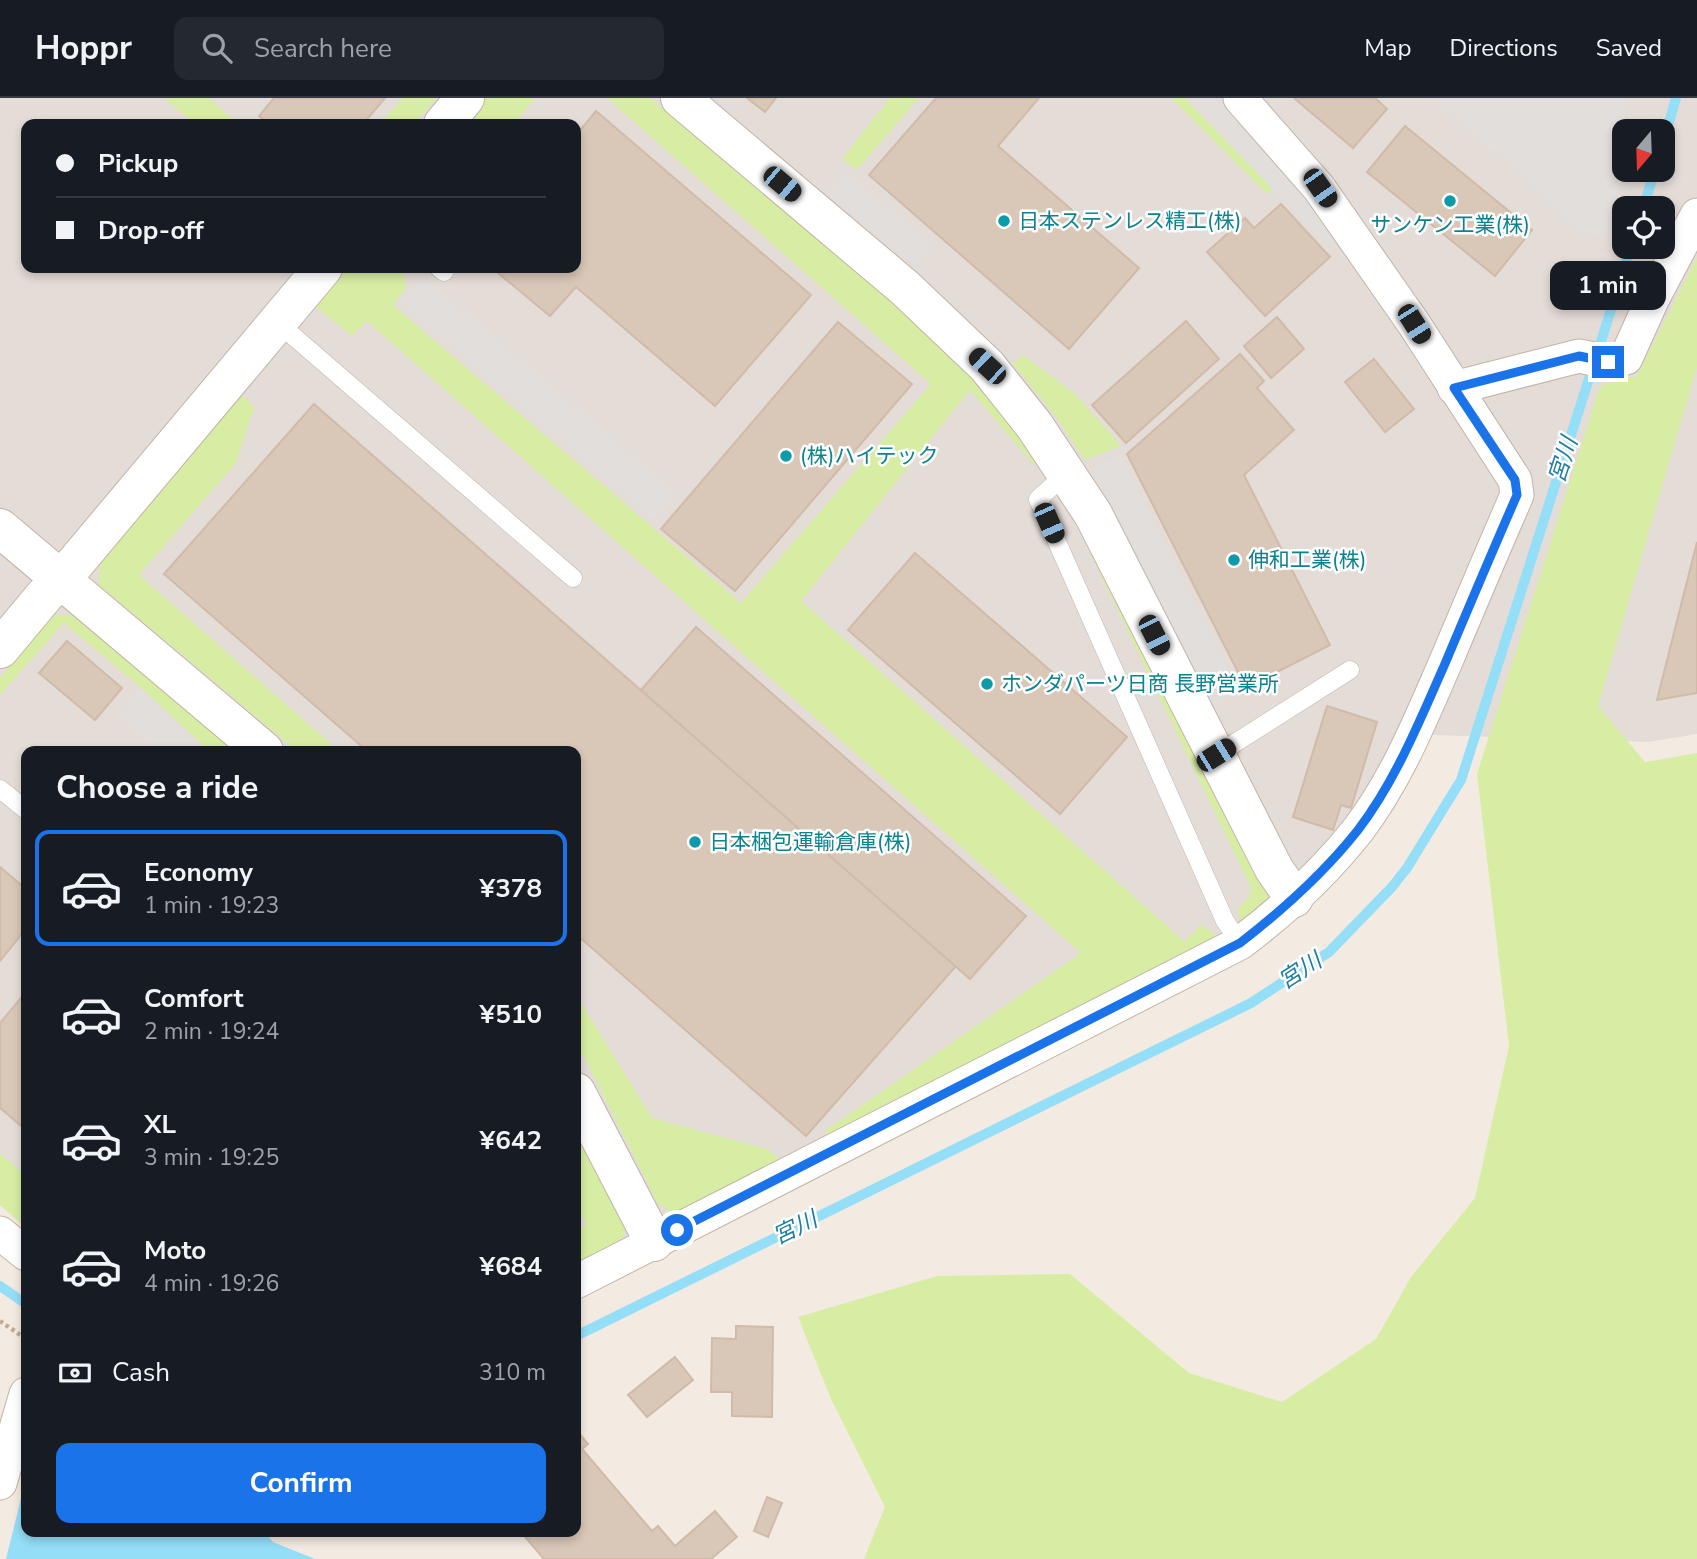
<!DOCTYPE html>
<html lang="en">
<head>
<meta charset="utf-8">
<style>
	:root { --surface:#171b24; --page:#242831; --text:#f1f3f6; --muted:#9ea1a6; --line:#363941; --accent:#1a73e8 }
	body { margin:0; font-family:"Nunito Sans","Noto Sans JP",sans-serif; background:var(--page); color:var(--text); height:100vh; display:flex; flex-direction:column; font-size:26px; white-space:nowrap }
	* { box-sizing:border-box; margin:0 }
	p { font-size:23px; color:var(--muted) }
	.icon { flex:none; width:38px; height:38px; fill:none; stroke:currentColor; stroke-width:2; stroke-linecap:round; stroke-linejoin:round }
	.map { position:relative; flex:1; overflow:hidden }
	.drawer { position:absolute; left:21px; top:648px; width:560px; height:791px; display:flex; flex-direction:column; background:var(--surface); border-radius:14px; box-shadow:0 4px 10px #0003 }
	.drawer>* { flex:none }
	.guide { position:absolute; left:21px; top:21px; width:560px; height:154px; border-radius:14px; box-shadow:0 4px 10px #0003; display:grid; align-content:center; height:154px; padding:0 35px; background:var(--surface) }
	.needle { width:46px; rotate:199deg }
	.controls { position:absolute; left:1612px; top:21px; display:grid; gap:14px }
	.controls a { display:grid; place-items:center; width:63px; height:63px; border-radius:14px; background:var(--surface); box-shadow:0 4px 10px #0003; font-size:35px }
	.end { position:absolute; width:32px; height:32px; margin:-16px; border:9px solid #1a73e8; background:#fff; box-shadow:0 0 0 4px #fff }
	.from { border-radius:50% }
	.bubble { position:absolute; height:49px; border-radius:14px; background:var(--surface); box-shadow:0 4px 10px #0003; font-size:23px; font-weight:700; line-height:49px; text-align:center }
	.car { position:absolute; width:21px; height:42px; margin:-21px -10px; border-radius:9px; box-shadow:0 0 5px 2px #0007; background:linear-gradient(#222 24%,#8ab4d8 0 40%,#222 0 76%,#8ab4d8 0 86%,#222 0) }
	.guide b { display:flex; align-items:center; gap:24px; height:66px; font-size:26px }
	.guide b+b { border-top:2px solid var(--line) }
	.guide i { width:18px; height:18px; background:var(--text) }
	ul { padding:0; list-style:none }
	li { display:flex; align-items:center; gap:21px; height:116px; margin:0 14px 10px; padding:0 21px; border:4px solid transparent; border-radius:14px }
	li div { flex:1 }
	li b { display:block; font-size:26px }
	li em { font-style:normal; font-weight:700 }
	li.current { border-color:var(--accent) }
	li>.icon { width:63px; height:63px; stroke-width:1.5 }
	h2 { padding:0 35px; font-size:32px; line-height:84px }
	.pay { display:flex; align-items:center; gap:18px; height:77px; padding:0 35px; font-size:26px }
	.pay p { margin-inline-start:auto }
	.primary-button { display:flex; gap:14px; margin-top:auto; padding:14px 35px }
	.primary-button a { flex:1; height:80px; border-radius:14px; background:var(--accent); color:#fff; font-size:28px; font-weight:700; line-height:80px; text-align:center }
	header { display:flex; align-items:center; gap:42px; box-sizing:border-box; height:98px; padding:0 35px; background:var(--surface); border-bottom:2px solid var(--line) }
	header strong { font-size:33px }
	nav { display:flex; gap:38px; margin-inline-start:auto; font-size:24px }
	.search { width:490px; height:63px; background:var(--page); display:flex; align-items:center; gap:18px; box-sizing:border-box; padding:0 24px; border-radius:14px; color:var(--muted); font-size:26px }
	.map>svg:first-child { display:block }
	.industrial { fill:#e4dcd7; fill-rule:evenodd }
	.green { fill:#d7eda4 }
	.parking { fill:#e2dedb }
	.water { fill:#95def8 }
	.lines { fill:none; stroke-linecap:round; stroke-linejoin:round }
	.stream { stroke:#95def8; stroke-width:10 }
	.building { fill:#d9c7b8; stroke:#d1bba8; stroke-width:2 }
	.service-casing { stroke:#c2b4a6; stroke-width:19 }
	.minor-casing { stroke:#c2b4a6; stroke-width:35 }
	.tertiary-casing { stroke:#c2b4a6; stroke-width:40 }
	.path { stroke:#c3ab92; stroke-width:4.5; stroke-dasharray:3.5 3.5; stroke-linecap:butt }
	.service { stroke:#fff; stroke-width:18 }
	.minor { stroke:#fff; stroke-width:33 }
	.tertiary { stroke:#fff; stroke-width:38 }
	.route { stroke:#1a73e8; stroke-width:9 }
	.culture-dot { fill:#0f9aa8; stroke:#fff; stroke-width:2.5 }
	.labels { text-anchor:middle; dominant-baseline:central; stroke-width:5; stroke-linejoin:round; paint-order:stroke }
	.culture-label { font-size:21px; fill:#0d838f; stroke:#fff; text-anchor:start }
	.water-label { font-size:23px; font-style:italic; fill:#1e7da2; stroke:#fff }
</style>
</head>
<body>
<header>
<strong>Hoppr</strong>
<div class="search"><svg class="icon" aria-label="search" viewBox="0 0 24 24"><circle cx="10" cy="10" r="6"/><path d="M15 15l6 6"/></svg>Search here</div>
<nav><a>Map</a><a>Directions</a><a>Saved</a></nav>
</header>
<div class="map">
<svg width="1697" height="1461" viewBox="0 0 1697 1461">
	<rect width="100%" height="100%" fill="#f3ebe1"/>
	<!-- industrial -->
	<path class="industrial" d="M0,0H1697V636L1649,644L1403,636L1352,721L1315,767L1221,841L576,1169V653H26V1130L0,1107ZM26,26H576V170H26ZM1624,33H1662V72H1624ZM1624,110H1662V149H1624Z"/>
	<!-- green -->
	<g class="green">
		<polygon points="164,0 208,0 239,26 195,26"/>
		<polygon points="403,0 437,0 414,26 380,26"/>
		<polygon points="486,0 535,0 514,26 463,26"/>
		<polygon points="607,0 650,0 921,228 978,284 1040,362 1039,367 1034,367 970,292 801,503 1185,844 1201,826 1221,841 829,1038 825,1033 1081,855 367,223 352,238 316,209 347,170 396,170 404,176 406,190 393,207 741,505 931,286"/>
		<polygon points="890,0 919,0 857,72 842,61"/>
		<polygon points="1171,0 1185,0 1272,90 1267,96"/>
		<polygon points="1697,159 1697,269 1598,608 1645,664 1697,655 1697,1461 864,1461 885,1409 831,1301 798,1219 937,1178 1070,1176 1189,1275 1282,1304 1376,1241 1411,1179 1475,1100 1509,948 1477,676 1600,288 1637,278"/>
		<polygon points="1023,257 1075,296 1121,348 1085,362 1054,316 1013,266"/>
		<polygon points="241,296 254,309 236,365 139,477 339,653 297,653 99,487 99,467"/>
		<polygon points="1087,441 1272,791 1268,805 1242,825 1237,812 1249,799 1251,790 1085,444"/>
		<polygon points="74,517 238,653 209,653 141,590 64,525 0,597 0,580 51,518"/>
		<polygon points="576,897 652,1020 767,1051 781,1062 676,1116 658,1106 585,961 576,947"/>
		<polygon points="576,1026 627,1125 621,1147 576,1169 576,1133 586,1126 576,1105"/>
		<polygon points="0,1055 26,1078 26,1130 0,1107"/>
	</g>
	<!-- parking -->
	<g class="parking">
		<polygon points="1185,0 1220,0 1302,88 1341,142 1330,150"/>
		<polygon points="1433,0 1626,0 1623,76 1605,139 1575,132 1498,53 1478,43"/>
		<polygon points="844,74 935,148 917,170 826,96"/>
		<polygon points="423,179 675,395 652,421 400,205"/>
		<polygon points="1120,356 1240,594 1212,608 1092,370"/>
		<polygon points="141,590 209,653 161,653 118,617"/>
	</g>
	<!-- water -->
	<polygon class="water" points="26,1380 26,1433 264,1433 273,1444 315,1461 6,1461"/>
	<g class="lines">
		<!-- stream -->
		<g class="stream">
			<polyline points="1662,49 1676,0"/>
			<polyline points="1643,110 1655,72"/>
			<polyline points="0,1188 26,1206"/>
			<polyline points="576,1238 1251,905 1329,854 1392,789 1407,770 1461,682 1631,149"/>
		</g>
	</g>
	<!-- building -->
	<g class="building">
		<polygon points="274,0 385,0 363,26 269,26 259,18"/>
		<polygon points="747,0 776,0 765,14"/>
		<polygon points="936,0 1039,0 998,48 1139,170 1069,251 869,77"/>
		<polygon points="1294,0 1375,0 1387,11 1353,50"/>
		<polygon points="596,13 811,197 715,308 576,189 550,218 492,170 576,170 576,37"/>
		<polygon points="1405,28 1532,132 1495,178 1367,74"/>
		<polygon points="1281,106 1330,159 1265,218 1207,154 1245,120 1254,130"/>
		<polygon points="1277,219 1304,251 1271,280 1244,248"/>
		<polygon points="1186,223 1219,261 1126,345 1092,307"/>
		<polygon points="838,224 912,286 735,493 661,431"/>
		<polygon points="1240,256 1264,283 1257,290 1294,332 1244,377 1330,547 1246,590 1127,356"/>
		<polygon points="1374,261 1414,311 1385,334 1345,284"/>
		<polygon points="314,306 956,868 806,1038 576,836 576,653 367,653 164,476"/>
		<polygon points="1697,444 1697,595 1657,602"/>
		<polygon points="915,455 1127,639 1060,716 848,532"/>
		<polygon points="696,529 1026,818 970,881 641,592"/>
		<polygon points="67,543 122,590 95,622 39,575"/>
		<polygon points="1327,608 1377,624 1351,710 1341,707 1333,732 1293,719"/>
		<polygon points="0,769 26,791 26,831 0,863"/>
		<polygon points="26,894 26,1032 0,1010 0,925"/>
		<polygon points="736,1228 773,1229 772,1319 732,1318 732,1294 711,1294 712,1240 736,1241"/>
		<polygon points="675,1259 693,1282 647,1319 628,1297"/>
		<polygon points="576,1332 588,1346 582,1351 652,1433 658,1428 675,1448 715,1413 737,1439 711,1461 544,1461 520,1433 576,1433"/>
		<polygon points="767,1399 782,1405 768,1439 754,1433"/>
	</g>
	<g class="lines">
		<!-- service casing -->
		<g class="service-casing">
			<g id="service">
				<polyline points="439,170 444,174"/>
				<polyline points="277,224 573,480"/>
				<polyline points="1066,376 1038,401 1225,823 1240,845"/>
				<polyline points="1216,657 1350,572"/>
				<polyline points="0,691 26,712"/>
			</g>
		</g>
		<!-- minor casing -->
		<g class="minor-casing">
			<g id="minor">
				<polyline points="1454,290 1579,258 1608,264 1626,260 1653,200 1697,117"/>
				<polyline points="0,1135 26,1156"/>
				<path d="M576,1184L1240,845C1284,812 1324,775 1358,732C1396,682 1419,625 1444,568C1468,511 1492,454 1517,397L1515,382L1414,226L1319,90L1240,0"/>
				<polyline points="0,1385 26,1296"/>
			</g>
		</g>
		<!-- tertiary casing -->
		<g class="tertiary-casing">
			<g id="tertiary">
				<polyline points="680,0 905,190 987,268 1034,327 1093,416 1274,771 1294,800"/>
				<polyline points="443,26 465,0"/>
				<polyline points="0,430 264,653"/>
				<polyline points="0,551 45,497 61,482 323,170"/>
				<polyline points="576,994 654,1144"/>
			</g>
		</g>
		<!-- path -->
		<polyline class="path" points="0,1223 26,1241"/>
		<!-- service -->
		<use href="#service" class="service"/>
		<!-- minor -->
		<use href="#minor" class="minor"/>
		<!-- tertiary -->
		<use href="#tertiary" class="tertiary"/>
	</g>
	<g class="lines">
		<!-- route -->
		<path class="route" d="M677,1132L1240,845C1284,811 1324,775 1358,732C1396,682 1419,624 1444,568C1468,511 1492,454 1517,397L1515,382L1454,290L1579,258L1608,264"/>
	</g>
	<!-- markers -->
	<g class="culture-dot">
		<circle cx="1450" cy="103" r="7"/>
		<circle cx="1004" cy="123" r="7"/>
		<circle cx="786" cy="358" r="7"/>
		<circle cx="1234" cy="462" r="7"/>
		<circle cx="987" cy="586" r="7"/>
		<circle cx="695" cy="744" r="7"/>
	</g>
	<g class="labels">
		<!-- culture labels -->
		<g class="culture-label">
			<text x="1018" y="123">日本ステンレス精工(株)</text>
			<text x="1450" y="127" text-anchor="middle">サンケン工業(株)</text>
			<text x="800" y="358">(株)ハイテック</text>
			<text x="1248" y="462">伸和工業(株)</text>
			<text x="1001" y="586">ホンダパーツ日商 長野営業所</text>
			<text x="709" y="744">日本梱包運輸倉庫(株)</text>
		</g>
		<!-- water labels -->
		<g class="water-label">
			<text transform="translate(1563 362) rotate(-72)">宮川</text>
			<text transform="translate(1300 873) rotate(-33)">宮川</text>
			<text transform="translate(795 1130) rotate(-26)">宮川</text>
		</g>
	</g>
</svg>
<div class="controls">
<a><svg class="needle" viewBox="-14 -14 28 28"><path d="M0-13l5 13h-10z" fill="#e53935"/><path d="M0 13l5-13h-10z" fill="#9ea1a6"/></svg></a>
<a><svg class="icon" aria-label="locate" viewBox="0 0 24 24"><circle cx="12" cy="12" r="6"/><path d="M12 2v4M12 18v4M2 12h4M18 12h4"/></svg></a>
</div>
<i class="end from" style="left:677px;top:1132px"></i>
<i class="end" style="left:1608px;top:264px"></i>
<div class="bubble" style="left:1550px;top:163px;width:116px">1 min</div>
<i class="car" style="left:782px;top:86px;rotate:130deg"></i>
<i class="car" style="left:1320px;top:90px;rotate:145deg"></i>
<i class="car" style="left:1414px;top:226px;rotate:148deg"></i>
<i class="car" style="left:987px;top:268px;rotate:313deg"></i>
<i class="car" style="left:1049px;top:425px;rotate:156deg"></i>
<i class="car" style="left:1154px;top:537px;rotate:153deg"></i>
<i class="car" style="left:1216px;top:657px;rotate:58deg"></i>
<div class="guide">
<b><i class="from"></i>Pickup</b>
<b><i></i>Drop-off</b>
</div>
<section class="drawer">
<h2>Choose a ride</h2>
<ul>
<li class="current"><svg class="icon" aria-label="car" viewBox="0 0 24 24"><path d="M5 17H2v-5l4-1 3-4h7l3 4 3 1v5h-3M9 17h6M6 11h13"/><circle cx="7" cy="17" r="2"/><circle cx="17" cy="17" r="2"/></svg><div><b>Economy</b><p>1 min · 19:23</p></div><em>¥378</em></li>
<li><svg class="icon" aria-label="car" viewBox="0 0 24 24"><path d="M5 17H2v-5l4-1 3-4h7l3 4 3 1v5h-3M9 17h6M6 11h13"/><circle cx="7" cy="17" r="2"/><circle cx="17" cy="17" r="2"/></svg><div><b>Comfort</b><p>2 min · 19:24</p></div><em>¥510</em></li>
<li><svg class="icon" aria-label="car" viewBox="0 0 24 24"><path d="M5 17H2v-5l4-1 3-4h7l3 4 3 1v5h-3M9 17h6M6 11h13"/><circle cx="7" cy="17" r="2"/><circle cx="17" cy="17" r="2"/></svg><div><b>XL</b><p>3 min · 19:25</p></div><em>¥642</em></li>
<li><svg class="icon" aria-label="car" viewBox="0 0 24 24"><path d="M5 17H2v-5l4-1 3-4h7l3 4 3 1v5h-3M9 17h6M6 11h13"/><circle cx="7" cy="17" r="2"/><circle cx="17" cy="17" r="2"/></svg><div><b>Moto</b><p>4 min · 19:26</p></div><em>¥684</em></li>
</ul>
<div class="pay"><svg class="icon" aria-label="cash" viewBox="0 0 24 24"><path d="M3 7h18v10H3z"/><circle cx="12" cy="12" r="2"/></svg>Cash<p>310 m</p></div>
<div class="primary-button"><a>Confirm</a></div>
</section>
</div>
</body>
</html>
